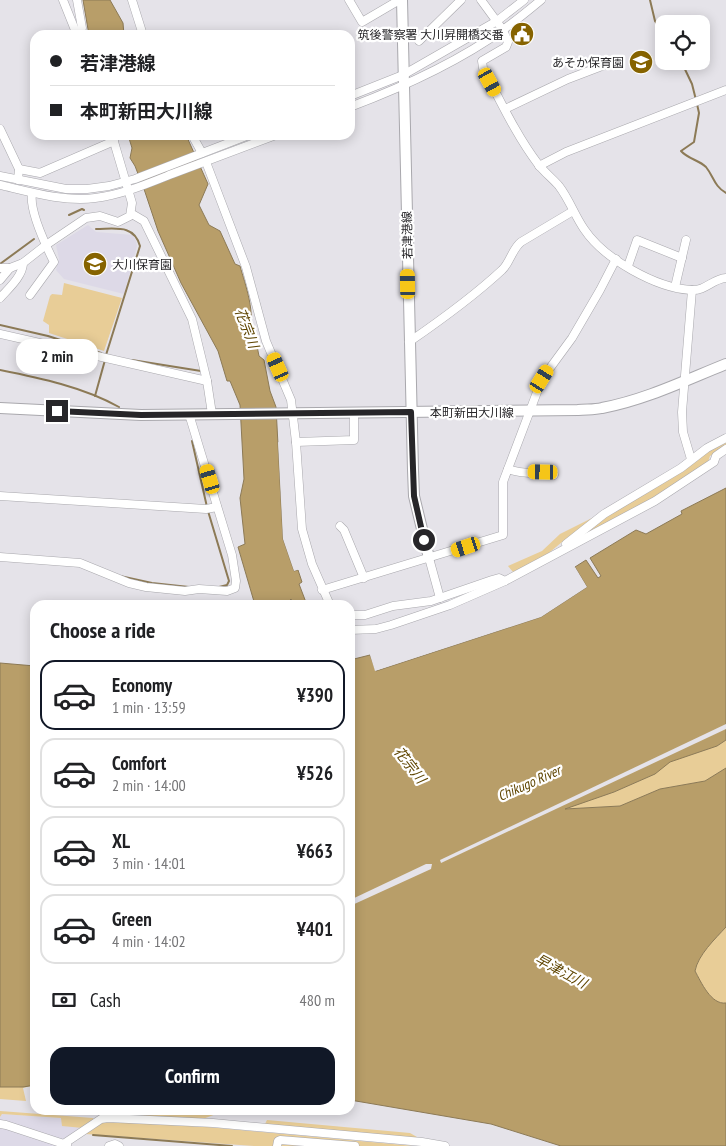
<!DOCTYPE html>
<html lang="en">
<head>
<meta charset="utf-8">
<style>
	:root { --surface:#fff; --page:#f2f2f2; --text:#202124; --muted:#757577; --line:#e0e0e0; --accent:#111827 }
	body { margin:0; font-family:"PT Sans Narrow","Noto Sans JP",sans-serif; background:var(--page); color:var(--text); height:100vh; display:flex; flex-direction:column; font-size:19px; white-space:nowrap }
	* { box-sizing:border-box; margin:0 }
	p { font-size:16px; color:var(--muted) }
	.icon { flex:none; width:28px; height:28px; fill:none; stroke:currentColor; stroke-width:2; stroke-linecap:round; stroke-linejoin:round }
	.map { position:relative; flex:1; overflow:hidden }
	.details { position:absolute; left:30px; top:600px; width:325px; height:515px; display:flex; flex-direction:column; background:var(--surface); border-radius:15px; box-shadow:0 2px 12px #0003 }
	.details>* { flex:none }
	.top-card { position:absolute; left:30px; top:30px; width:325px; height:110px; border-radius:15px; box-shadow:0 2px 12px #0003; display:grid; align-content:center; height:110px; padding:0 20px; background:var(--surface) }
	.buttons { position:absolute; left:655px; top:15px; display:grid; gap:10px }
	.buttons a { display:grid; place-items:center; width:55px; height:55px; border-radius:10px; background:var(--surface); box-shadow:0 2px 12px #0003; font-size:25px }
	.end { position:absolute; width:22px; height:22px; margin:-11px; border:6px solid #272629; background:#fff; box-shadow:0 0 0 2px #fff }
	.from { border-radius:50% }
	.bubble { position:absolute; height:35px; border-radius:15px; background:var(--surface); box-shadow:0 2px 12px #0003; font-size:16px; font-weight:700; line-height:35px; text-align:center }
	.car { position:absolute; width:15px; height:30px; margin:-15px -8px; border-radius:6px; box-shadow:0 0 4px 1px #0007; background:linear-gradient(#f5c518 24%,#345 0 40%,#f5c518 0 76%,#345 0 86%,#f5c518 0) }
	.top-card b { display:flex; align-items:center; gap:18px; height:48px; font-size:19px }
	.top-card b+b { border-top:1px solid var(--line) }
	.top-card i { width:12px; height:12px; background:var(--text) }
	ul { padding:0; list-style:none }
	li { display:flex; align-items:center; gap:15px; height:70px; margin:0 10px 8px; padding:0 10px; border:2px solid var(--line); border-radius:15px }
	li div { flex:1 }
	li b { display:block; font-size:19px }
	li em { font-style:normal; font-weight:700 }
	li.on { border-color:var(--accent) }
	li>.icon { width:45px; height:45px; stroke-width:1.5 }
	h2 { padding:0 20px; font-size:22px; line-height:60px }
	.pay { display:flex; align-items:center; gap:12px; height:55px; padding:0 20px; font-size:19px }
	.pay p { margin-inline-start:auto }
	.button { display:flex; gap:10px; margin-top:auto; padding:10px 20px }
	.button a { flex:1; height:58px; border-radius:15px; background:var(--accent); color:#fff; font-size:20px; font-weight:700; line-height:58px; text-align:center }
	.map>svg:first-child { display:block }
	.built { fill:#ddd9e7 }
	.green { fill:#e8cd97 }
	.water { fill:#b89e69; stroke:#8c7a56 }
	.pier { fill:#e5e3e9 }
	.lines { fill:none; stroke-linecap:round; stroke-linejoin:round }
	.stream { stroke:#8c7a56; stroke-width:2 }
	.minor-casing { stroke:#a9a8ad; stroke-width:9 }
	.major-casing { stroke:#a9a8ad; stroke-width:12 }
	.minor { stroke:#fff; stroke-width:8 }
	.major { stroke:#fff; stroke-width:10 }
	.route { stroke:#272629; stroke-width:6 }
	.labels { text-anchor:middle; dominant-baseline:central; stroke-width:4.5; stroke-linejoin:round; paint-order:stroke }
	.poi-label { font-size:12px; fill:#272629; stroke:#fff; text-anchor:end }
	.street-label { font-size:12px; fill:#272629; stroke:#fff }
	.water-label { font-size:14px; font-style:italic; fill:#5f4500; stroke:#fff }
</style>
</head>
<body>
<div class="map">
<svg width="726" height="1146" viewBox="0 0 726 1146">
	<rect width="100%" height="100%" fill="#e5e3e9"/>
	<!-- built -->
	<g class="built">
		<polygon points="88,225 96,232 133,235 136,241 137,246 124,294 64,279 56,270 59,259 56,245"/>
		<polygon points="2,1114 61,1118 83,1128 61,1146 0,1146 0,1117"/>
	</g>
	<!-- green -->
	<g class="green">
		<polygon points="64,283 122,298 104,351 49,333 49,325 43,321 50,296 52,294 62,295"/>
		<polygon points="726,440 726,446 710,456 707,465 656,499 577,540 609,514 649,492 701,458 706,451"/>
		<polygon points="598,515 574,536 562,542 544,557 513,572 508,566 542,551 560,534"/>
		<polygon points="726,740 726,768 705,781 660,789 620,806 563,809 614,792 655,774 669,762 717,746"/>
		<path d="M726,927V1003C711,1006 701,982 695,971C697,955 715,939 726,927Z"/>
		<polygon points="0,1072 35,1085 23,1088 26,1101 0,1099"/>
		<polygon points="98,1110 122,1110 149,1113 219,1113 200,1120 108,1116 91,1112"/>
		<polygon points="0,1111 93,1118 94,1121 207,1127 414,1146 254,1146 85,1134 83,1128 62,1126 61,1118 2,1114 0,1117"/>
		<polygon points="267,1120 410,1133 417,1137 397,1137 264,1126"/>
	</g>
	<!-- water -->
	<g class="water">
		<polygon points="83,0 110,0 123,23 124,35 89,35"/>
		<path d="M128,135H186L208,184L199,205L209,225L220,231L235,264L240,266C245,284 257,316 248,333L256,341L259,356L264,360L270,391L276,407L283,539L294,571L298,570L302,582L299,584L307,605H295L291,599L289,601L291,605H255L238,547L245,544L240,498L244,479L240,405L230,381H227L218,351L181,283L158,231L145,192L135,166L130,158L132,148Z"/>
		<path d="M726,488V740L717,746L670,762L655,774L614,792L565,809L620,806L660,789L705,781L726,768V927C715,939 698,955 695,971C701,982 711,1005 726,1003V1146H561L491,1124L350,1100V660L370,655L376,671L541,617L587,587L575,567L586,560L598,578L601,576L590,558L636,530L646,534L682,514L681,511Z"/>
		<polygon points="0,663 35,666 35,1085 23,1087 0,1087"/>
	</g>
	<!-- pier -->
	<g class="pier">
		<polygon points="278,442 281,443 285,538 295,568 299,567 300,569 294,571 283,539"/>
		<polygon points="575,567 587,587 541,617 375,671 370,655 372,655 377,668 540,615 584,586 573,569"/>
		<polygon points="726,724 726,729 441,863 440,860"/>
		<polygon points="426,864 432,864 431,869 350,906 350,900"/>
	</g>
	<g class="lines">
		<!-- stream -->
		<g class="stream">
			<polyline points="650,0 655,21 664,32"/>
			<polyline points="681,61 692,84 696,100"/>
			<path d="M697,104L699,113L694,142L681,151C688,159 699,160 706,167C714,177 714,186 726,193"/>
			<polyline points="69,215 82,209 84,210"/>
			<path d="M96,229C115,229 134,224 140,246L106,355"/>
			<polyline points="0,264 34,239"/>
			<polyline points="0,325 48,336 101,353"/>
			<polyline points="132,360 201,371"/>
			<path d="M0,370C40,378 83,387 119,407"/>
			<polyline points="95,396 105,360"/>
			<polyline points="192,441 207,507"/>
			<polyline points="208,511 229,581 227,585 219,587"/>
			<polyline points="120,576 152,583 189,587"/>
			<polyline points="93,1135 232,1146"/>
		</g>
		<!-- minor casing -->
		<g class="minor-casing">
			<g id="minor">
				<polyline points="63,0 77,35"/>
				<polyline points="77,0 82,28 80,35"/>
				<polyline points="132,0 143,35"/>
				<polyline points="349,0 362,22 396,2 402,1"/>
				<path d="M481,0L503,30L508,42L506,47L482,61L483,68C500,100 516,135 538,164C544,172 553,179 559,186C569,199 575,216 584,229C604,259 656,288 691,290C706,291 712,279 726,278"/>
				<polyline points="419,41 461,0"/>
				<polyline points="350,96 403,75 497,21 524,0"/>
				<path d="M350,107C403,87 458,62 504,29C517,20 529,10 541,0"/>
				<polyline points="505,109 568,79 610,63"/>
				<polyline points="0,129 19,169 18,180"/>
				<polyline points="192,135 202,153"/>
				<polyline points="206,162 246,267 266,341 291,400 296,442 302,529 312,564 330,605"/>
				<polyline points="539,166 566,152 726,90"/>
				<polyline points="19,169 40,173 114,141"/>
				<polyline points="0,176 66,189 87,189 109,186 135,179 249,135"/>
				<path d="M0,185C30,192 64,202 95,198C121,195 147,184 172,174C206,161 241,148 276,135"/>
				<polyline points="132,214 144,221 192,319 207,381 212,414"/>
				<polyline points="628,266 637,240 682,258"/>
				<polyline points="0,268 10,268"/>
				<polyline points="0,280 10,268 23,263 46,245 86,218 100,216 118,222 130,216 132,203 112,135"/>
				<polyline points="675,287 686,240"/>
				<path d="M30,295L54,262C46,246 29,211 32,193"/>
				<path d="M0,298C8,289 23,276 23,263"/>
				<polyline points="0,334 207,381"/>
				<path d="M409,342C441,320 473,297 502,270C510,263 512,249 521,242L573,211"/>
				<polyline points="296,442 354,440 354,413"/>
				<polyline points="691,459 683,432 682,412 692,290"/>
				<path d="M508,469C522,475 538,472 554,475"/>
				<polyline points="0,496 206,509 217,507"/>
				<polyline points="340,526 344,530 364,578"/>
				<polyline points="566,544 604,514 681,468 707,448 726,438"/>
				<polyline points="0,557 80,563 129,583 146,587 185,591 199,589 227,591 235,588 236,581 232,555 189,414"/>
				<polyline points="429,558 440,598"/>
				<polyline points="322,590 503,535 503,482 542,379 572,338 600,290 616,259"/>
				<polyline points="350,615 365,615 393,606 431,601 492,580 499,578 505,581"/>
				<polyline points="350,630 376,629 391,625 450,605 505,581 655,501 714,462 716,456 726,449"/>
				<polyline points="0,1124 6,1125 67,1145"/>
				<polyline points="65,1143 101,1119 108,1118 213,1123 422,1142 445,1146"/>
				<polyline points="109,1146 115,1144 119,1146"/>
				<polyline points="277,1146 278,1141 280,1140 355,1146"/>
			</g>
		</g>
		<!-- major casing -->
		<g class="major-casing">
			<g id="major">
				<polyline points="402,0 413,470 414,496 429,558"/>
				<path d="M0,408L141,415L578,410C586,409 594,410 602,408C645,400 686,380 726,364"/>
			</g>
		</g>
		<!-- minor -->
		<use href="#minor" class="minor"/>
		<!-- major -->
		<use href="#major" class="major"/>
	</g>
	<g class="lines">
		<!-- route -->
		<polyline class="route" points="57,411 141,415 411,412 414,496 424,540"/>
	</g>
	<!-- icons -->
	<defs>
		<g id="civic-disc" transform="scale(1.25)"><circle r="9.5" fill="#866300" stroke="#fff"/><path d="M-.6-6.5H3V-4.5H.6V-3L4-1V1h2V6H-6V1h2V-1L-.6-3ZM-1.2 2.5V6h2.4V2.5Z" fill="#fff"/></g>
		<g id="school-disc" transform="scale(1.25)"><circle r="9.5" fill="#866300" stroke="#fff"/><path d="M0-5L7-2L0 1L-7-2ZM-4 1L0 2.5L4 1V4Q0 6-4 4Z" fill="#fff"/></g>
	</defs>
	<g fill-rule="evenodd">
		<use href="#civic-disc" x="522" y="34"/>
		<use href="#school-disc" x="641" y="62"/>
		<use href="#school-disc" x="95" y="264"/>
	</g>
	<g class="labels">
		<!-- poi labels -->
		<g class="poi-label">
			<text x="504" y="34">筑後警察署 大川昇開橋交番</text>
			<text x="624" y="62">あそか保育園</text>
			<text x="112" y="264" text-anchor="start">大川保育園</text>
		</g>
		<!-- street labels -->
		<g class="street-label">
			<text transform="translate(407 235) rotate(-91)">若津港線</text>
			<text x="472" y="412">本町新田大川線</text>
		</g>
		<!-- water labels -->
		<g class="water-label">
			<text transform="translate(247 328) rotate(69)">花宗川</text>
			<text transform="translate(410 765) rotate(52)">花宗川</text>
			<text transform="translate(529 783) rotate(-24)">Chikugo River</text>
			<text transform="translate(561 971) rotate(28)">早津江川</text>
		</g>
	</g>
</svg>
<div class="buttons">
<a><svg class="icon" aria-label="locate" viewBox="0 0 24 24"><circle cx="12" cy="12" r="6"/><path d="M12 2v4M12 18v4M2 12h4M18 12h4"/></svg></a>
</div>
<i class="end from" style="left:424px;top:540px"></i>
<i class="end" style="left:57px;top:411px"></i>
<div class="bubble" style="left:16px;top:339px;width:82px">2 min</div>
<i class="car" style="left:490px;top:82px;rotate:151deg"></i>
<i class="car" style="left:408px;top:284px;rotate:359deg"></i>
<i class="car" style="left:278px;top:367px;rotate:336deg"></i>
<i class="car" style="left:542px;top:379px;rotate:32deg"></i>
<i class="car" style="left:543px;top:472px;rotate:271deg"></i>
<i class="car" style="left:210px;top:479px;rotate:343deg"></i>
<i class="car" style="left:466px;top:547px;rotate:252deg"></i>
<div class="top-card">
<b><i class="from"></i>若津港線</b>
<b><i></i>本町新田大川線</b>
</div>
<section class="details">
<h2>Choose a ride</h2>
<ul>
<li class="on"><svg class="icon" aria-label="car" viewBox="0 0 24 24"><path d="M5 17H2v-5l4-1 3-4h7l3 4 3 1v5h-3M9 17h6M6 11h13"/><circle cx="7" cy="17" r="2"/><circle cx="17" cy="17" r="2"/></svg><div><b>Economy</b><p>1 min · 13:59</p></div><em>¥390</em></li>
<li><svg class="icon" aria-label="car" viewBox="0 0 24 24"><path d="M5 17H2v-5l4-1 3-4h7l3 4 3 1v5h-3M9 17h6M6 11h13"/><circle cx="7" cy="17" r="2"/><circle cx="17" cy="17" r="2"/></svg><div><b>Comfort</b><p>2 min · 14:00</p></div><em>¥526</em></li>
<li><svg class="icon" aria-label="car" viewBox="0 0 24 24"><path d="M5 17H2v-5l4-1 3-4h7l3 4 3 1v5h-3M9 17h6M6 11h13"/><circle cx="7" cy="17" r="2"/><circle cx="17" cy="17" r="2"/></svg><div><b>XL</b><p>3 min · 14:01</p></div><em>¥663</em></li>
<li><svg class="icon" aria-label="car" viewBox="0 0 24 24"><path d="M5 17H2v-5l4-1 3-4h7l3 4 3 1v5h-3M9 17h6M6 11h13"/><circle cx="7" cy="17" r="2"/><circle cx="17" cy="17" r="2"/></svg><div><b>Green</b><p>4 min · 14:02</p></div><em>¥401</em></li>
</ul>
<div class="pay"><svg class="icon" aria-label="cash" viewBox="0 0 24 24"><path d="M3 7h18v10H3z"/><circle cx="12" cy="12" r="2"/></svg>Cash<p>480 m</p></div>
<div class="button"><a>Confirm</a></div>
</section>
</div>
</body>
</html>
